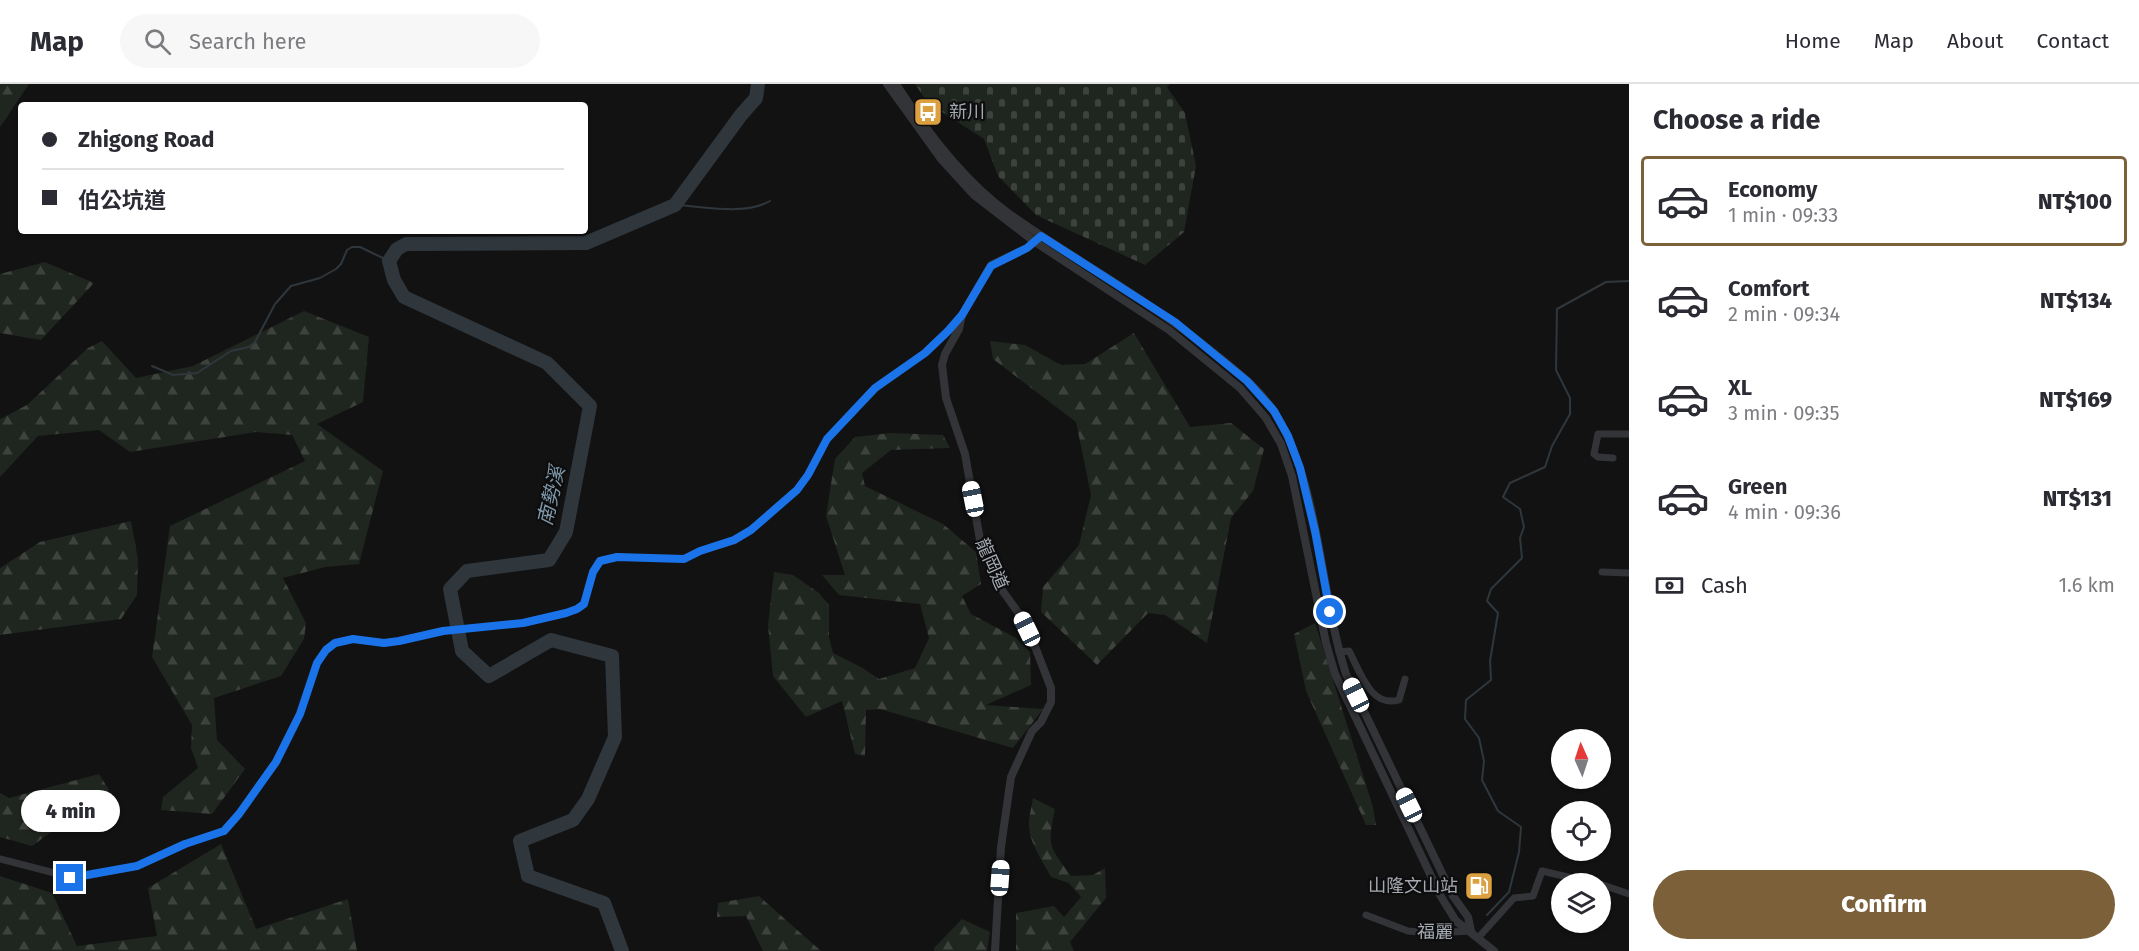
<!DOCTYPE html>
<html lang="en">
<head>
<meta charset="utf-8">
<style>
	:root { --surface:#fff; --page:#f7f7f7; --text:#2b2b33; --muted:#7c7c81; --line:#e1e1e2; --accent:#7b6039 }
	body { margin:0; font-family:"Fira Sans","Noto Sans TC",sans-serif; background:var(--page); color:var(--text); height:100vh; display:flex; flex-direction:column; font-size:22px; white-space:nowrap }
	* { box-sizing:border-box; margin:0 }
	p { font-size:20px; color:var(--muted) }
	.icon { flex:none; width:33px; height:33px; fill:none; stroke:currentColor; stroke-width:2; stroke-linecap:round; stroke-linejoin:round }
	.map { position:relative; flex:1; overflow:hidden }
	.sheet { display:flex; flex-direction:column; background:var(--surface); width:510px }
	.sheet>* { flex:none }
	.top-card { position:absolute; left:18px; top:18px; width:570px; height:132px; border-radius:6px; box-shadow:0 2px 4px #0004; display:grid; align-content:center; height:132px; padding:0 24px; background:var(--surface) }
	.needle { width:39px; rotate:357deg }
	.tools { position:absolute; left:1551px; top:645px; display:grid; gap:12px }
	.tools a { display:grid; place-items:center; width:60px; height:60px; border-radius:50%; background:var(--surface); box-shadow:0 2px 4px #0004; font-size:30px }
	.end { position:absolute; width:27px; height:27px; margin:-14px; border:8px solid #1a73e8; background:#fff; box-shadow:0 0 0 3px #fff }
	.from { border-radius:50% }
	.bubble { position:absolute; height:42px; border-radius:21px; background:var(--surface); box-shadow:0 2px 4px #0004; font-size:20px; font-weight:800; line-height:42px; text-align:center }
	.car { position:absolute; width:18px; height:36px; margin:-18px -9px; border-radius:8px; box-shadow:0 0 4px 2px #0007; background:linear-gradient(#fff 24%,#345 0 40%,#fff 0 76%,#345 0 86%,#fff 0) }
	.top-card b { display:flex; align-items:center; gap:21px; height:57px; font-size:22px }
	.top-card b+b { border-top:2px solid var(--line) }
	.top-card i { width:15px; height:15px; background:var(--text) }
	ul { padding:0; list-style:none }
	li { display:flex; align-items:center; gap:18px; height:90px; margin:0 12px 9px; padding:0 12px; border:3px solid transparent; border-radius:6px }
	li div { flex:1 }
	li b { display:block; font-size:22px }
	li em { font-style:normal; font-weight:800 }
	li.on { border-color:var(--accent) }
	li>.icon { width:54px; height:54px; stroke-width:1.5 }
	h2 { padding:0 24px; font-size:27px; line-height:72px }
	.pay { display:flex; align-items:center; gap:15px; height:66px; padding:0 24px; font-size:22px }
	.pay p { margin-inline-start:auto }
	.cta { display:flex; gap:12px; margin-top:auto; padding:12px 24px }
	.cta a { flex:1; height:69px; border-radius:36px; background:var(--accent); color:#fff; font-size:24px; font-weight:800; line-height:69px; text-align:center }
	header { display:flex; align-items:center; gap:36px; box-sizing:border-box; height:84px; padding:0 30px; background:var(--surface); border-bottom:2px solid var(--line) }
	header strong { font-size:28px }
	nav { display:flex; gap:33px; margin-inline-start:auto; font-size:21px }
	.search { width:420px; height:54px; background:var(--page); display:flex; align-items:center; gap:15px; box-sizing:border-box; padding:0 21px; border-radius:33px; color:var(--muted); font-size:22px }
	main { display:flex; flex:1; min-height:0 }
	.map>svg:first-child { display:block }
	.forest { fill:url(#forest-firs) }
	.cemetery { fill:url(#cemetery-stones) }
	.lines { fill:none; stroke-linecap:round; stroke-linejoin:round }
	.stream { stroke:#2f373c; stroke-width:2 }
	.river { stroke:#2f373c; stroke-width:14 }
	.minor { stroke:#333438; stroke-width:7 }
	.tertiary { stroke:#333438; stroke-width:8 }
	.route { stroke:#1a73e8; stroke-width:8 }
	.labels { text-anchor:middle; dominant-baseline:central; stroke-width:4.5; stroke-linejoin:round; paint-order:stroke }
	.poi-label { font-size:18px; fill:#a5aab2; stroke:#0d0d0e; text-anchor:start }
	.street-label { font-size:18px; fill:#a5aab2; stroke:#0d0d0e }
	.water-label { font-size:20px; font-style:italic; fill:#7f98aa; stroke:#0d0d0e }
</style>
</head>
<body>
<header>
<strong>Map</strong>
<div class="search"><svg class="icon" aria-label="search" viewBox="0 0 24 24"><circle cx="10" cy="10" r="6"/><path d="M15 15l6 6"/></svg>Search here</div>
<nav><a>Home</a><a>Map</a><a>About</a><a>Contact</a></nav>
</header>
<main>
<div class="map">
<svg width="1629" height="867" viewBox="0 0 1629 867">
	<defs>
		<pattern id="forest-firs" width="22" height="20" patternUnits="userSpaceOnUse" patternTransform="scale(1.5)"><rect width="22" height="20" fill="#1f251f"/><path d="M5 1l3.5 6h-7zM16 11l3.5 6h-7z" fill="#3d423d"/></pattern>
		<pattern id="cemetery-stones" width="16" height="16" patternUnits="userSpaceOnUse" patternTransform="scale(1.5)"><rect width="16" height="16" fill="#1f251f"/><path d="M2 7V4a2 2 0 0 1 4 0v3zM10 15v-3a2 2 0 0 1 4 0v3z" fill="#3d423d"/></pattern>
	</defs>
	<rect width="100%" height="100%" fill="#121213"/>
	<!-- forest -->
	<g class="forest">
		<polygon points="0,0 29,0 0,43"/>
		<polygon points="45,178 94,199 41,256 0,249 0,190"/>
		<polygon points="304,227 369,253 363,318 317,340 383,387 359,480 325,483 283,494 306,539 304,555 281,592 214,614 217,656 245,685 212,730 161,726 163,713 198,684 191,664 192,641 152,573 170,442 305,377 292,351 256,348 130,368 99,346 38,352 0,393 0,335 27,321 88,264 102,257 136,294 193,282"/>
		<polygon points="1134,249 1190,343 1231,339 1264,365 1253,407 1231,434 1207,559 1165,531 1148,529 1097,581 1041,528 1043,503 1079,461 1091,411 1076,338 993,275 990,257 1025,261 1061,281 1085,280"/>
		<polygon points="891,349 943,351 950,364 891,366 862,389 865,402 943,440 976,468 981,500 962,512 971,530 1016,554 1030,568 1031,601 986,621 1043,625 1013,664 880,625 866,626 865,672 855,670 842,617 806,633 773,592 768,541 774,488 793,491 819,509 829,521 829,553 833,569 861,583 879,595 915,584 929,554 920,520 839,511 822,491 845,491 826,432 835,375 855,353"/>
		<polygon points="131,437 138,475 137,511 121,535 0,551 0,484 40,458"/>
		<polygon points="1315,539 1373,723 1376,741 1366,741 1306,607 1294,550"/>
		<polygon points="99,690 109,706 32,762 0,753 0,709 9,714"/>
		<path d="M1033,714L1055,725C1047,764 1049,761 1071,792L1093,791L1105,784L1106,814L1070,858L1074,867H1016V829L1054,822L1064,833L1081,813L1069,799L1051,793C1043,778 1028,757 1029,739C1029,731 1032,722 1033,714Z"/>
		<polygon points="221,760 256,845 348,815 357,867 0,867 0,792 52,809 77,862 157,852 148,804"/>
		<polygon points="759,812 821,867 763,867 746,832 717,833 718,819"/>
		<polygon points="962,835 990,848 987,867 934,867 934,864"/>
	</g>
	<!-- cemetery -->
	<polygon class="cemetery" points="915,0 1170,0 1167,3 1185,29 1196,82 1184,148 1145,181 1036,131 998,92 984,55 928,19"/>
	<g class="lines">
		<!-- stream -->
		<g class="stream">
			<path d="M675,121C704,122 743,132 770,117"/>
			<polyline points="152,282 173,291 197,289 231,267 249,263 255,258 275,220 291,202 320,194 336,185 341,180 347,166 352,163 360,163 389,177"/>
			<polyline points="1487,831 1509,808 1519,768 1521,743 1498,727 1482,696 1484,677 1479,654 1465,635 1466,616 1491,596 1490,577 1498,529 1487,517 1491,505 1522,474 1520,454 1524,443 1520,425 1503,413 1510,399 1545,383 1552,362 1570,330 1570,314 1556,286 1557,225 1606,198 1629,197"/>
		</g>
		<!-- river -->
		<polyline class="river" points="622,867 604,819 528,792 520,757 573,736 588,715 615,653 612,572 551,556 489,592 462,567 450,505 467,487 549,476 566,448 590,322 547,279 404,213 394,196 389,177 397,165 406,160 586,159 675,121 741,31 756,14 758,0"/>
		<!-- minor -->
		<g class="minor">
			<polyline points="1613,374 1598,373 1594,370 1598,350 1629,350"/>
			<polyline points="1602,488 1629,489"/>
			<path d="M1339,568L1349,567C1360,587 1370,624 1399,616L1405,595"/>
			<polyline points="0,775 70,793 85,792 137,782 185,760 224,747 239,730 276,678 300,630 317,579 326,565 335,559 353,555 384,559 399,557 443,547 523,539 566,529 577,525 584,520 593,488 601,477 617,473 684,475 700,467 734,457 751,446 797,406 808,391 827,355 875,305 925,269 948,247 961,232"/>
			<polyline points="1600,800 1629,810"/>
			<polyline points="1366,831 1408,847 1431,849 1471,847"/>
			<polyline points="1478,854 1514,814 1533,812 1542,787 1598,800"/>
		</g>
		<!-- tertiary -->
		<g class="tertiary">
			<polyline points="887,0 941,75 974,111 1035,158 1169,246 1240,304 1266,334 1281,360 1292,392 1326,559 1335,590 1440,811 1456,837 1494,867"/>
			<path d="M896,0C926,47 963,96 1008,129C1033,147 1059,163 1084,179C1129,207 1173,236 1214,269C1236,287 1260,305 1275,329C1321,404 1319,506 1346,590L1453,812L1468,833L1471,847"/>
			<polyline points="995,867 1001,763 1011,693 1032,647 1041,638 1051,618 1051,604 1034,560 1020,531 1002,506 980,456 965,370 946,314 942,281 945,270 959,245 962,231 991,181 1027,164 1038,155"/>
		</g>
	</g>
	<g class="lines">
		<!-- route -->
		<polyline class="route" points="70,794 137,782 185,760 224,747 239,730 276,678 300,630 317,579 326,566 335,559 353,555 384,559 399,557 443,547 523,539 566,529 577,525 584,520 593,488 600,477 617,473 684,475 700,467 734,456 751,446 797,406 808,391 827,355 875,304 925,269 948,247 962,231 991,182 1027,164 1041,152 1175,238 1247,297 1274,327 1288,352 1300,384 1315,447 1330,528"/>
	</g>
	<!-- icons -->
	<defs>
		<g id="bus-square" transform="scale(1.5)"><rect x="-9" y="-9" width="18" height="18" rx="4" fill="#dca041" stroke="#0d0d0e"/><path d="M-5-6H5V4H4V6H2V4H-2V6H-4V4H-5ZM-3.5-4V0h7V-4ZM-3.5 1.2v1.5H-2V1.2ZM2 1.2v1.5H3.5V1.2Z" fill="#fff"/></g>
		<g id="fuel-square" transform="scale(1.5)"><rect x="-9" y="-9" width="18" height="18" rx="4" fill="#dca041" stroke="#0d0d0e"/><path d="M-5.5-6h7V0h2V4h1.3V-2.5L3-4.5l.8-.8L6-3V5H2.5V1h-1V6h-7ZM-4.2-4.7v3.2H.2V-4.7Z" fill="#fff"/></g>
	</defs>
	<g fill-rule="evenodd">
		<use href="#bus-square" x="928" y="28"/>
		<use href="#fuel-square" x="1479" y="802"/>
	</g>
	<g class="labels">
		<!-- poi labels -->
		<g class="poi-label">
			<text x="949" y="28">新川</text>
			<text x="1458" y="802" text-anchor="end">山隆文山站</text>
		</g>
		<!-- street labels -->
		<g class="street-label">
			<text transform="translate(992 480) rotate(66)">龍岡道</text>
			<text x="1435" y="848">福麗</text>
		</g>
		<!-- water labels -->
		<g class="water-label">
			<text transform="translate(551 412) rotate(-77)">南勢溪</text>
		</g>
	</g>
</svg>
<div class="tools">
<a><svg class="needle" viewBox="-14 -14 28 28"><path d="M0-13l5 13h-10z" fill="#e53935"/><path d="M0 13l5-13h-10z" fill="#7c7c81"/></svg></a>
<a><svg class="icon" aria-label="locate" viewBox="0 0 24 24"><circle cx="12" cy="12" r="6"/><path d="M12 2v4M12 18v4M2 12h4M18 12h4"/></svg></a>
<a><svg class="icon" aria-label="layers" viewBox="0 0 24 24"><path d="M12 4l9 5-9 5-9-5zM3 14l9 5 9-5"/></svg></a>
</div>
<i class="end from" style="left:1330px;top:528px"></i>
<i class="end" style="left:70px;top:794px"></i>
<div class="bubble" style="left:21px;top:706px;width:99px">4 min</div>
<i class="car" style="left:973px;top:415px;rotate:349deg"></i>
<i class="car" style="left:1027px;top:545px;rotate:334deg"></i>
<i class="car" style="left:1356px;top:611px;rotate:334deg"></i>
<i class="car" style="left:1409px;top:721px;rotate:334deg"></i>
<i class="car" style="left:1000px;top:794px;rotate:4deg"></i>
<div class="top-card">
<b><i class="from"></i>Zhigong Road</b>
<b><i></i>伯公坑道</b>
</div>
</div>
<section class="sheet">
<h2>Choose a ride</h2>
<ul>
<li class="on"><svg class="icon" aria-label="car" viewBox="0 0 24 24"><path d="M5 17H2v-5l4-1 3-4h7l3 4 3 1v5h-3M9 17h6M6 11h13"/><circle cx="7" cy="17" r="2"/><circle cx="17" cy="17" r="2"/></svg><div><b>Economy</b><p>1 min · 09:33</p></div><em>NT$100</em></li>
<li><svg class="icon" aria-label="car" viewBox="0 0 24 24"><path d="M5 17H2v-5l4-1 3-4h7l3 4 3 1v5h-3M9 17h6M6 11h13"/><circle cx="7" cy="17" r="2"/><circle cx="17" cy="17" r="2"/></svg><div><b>Comfort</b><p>2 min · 09:34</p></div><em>NT$134</em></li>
<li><svg class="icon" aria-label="car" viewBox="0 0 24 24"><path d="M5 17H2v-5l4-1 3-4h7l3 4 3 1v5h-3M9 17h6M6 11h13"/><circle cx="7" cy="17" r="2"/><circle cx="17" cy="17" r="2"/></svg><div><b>XL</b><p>3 min · 09:35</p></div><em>NT$169</em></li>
<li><svg class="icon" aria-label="car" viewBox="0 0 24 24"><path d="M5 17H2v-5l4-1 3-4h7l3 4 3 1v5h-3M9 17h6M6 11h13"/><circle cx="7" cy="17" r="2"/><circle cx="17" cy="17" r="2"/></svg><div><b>Green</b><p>4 min · 09:36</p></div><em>NT$131</em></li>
</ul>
<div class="pay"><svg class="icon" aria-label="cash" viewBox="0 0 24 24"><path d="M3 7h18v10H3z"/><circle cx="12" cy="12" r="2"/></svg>Cash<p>1.6 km</p></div>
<div class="cta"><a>Confirm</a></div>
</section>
</main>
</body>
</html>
